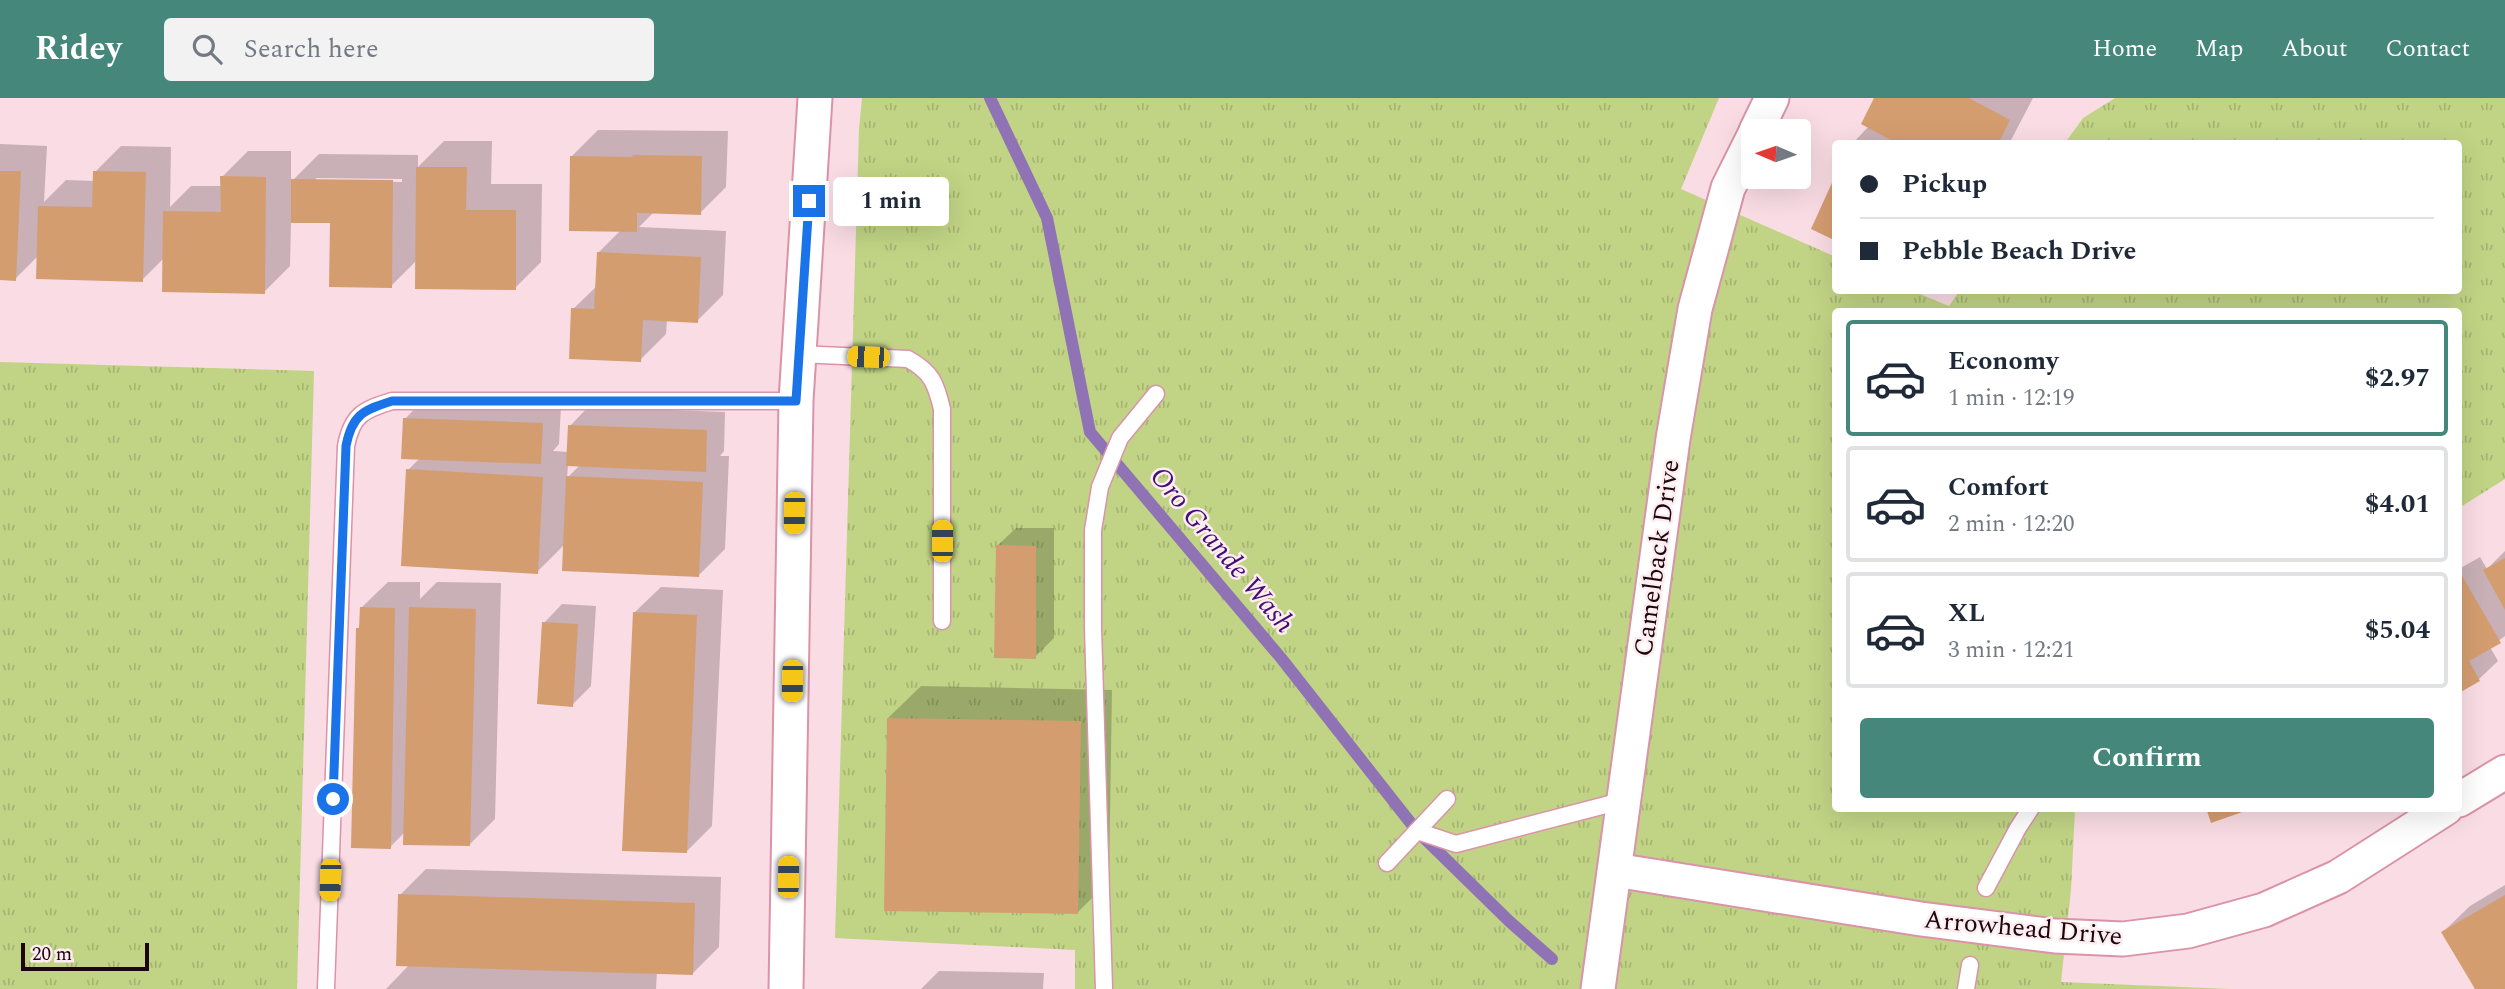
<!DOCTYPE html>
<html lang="en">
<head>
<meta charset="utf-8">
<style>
	:root { --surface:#fff; --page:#f2f2f3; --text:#1f2937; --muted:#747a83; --line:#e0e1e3; --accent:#45887b }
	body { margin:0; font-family:Spectral,serif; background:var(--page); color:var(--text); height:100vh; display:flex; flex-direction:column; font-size:26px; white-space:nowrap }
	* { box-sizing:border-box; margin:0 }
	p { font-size:23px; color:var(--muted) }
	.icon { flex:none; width:38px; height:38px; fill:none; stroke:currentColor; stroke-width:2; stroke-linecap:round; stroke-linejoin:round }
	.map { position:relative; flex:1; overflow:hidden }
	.side { position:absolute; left:1832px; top:210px; width:630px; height:504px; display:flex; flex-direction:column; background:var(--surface); border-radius:7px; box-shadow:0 7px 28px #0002 }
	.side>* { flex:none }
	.top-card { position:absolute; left:1832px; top:42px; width:630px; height:154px; border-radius:7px; box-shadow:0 7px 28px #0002; display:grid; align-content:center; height:154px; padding:0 28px; background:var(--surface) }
	.needle { width:46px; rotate:272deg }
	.fabs { position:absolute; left:1741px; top:21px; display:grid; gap:14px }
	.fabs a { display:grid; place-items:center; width:70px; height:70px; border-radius:7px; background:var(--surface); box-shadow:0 7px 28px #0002; font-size:35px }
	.scale { position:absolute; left:21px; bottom:18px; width:128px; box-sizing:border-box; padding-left:7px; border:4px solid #1d050e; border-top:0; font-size:19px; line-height:24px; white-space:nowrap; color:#1d050e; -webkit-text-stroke:5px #fdedf1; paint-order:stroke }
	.end { position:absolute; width:32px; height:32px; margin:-16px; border:9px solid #1a73e8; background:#fff; box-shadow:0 0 0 4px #fff }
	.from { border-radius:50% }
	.bubble { position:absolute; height:49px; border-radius:7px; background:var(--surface); box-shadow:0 7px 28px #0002; font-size:23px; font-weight:700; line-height:49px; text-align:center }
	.car { position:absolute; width:21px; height:42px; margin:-21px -10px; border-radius:9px; box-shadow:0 0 5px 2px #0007; background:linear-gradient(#f5c518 24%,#345 0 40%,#f5c518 0 76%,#345 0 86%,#f5c518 0) }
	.top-card b { display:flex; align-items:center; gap:24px; height:66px; font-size:26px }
	.top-card b+b { border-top:2px solid var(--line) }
	.top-card i { width:18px; height:18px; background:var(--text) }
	ul { padding:12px 0 0; list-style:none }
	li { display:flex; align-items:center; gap:21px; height:116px; margin:0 14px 10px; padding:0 14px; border:4px solid var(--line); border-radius:7px }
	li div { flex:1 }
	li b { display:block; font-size:26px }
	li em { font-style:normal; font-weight:700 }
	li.on { border-color:var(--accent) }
	li>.icon { width:63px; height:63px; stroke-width:1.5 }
	.action { display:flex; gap:14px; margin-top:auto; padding:14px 28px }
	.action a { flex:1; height:80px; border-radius:7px; background:var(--accent); color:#fff; font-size:28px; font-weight:700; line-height:80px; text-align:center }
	header { display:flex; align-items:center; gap:42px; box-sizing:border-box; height:98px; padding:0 35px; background:var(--accent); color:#fff }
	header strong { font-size:33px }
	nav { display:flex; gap:38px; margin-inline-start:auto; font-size:24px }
	.search { width:490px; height:63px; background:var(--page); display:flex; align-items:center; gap:18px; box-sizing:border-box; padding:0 24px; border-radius:7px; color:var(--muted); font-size:26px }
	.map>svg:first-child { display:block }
	.grass { fill:url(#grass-tufts) }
	.shadow { fill:#0003; fill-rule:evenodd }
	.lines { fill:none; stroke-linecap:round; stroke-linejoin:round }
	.stream { stroke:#9073b4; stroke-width:12 }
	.building { fill:#d49d70 }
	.lane-casing { stroke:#da93a9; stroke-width:19 }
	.street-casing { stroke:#da93a9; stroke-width:37 }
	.lane { stroke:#fff; stroke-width:16 }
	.street { stroke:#fff; stroke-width:33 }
	.route { stroke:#1a73e8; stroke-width:9 }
	.labels { text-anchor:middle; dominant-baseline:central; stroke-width:5; stroke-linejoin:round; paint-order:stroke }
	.street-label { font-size:26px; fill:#1d050e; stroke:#fdedf1 }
	.water-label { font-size:28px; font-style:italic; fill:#430d77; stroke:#fdedf1 }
</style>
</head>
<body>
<header>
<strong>Ridey</strong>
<div class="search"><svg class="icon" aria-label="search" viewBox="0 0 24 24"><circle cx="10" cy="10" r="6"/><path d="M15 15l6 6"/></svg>Search here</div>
<nav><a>Home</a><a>Map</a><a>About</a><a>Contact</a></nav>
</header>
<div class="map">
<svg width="2505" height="891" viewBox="0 0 2505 891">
	<defs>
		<pattern id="grass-tufts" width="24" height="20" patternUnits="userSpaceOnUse" patternTransform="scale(1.75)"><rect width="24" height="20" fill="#c1d485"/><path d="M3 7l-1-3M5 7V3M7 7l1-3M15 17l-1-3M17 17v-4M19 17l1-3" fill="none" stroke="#a5b472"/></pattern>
	</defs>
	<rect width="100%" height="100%" fill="#fadce4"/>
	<!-- grass -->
	<g class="grass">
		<polygon points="862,0 1719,0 1681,91 1836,159 1836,192 1913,193 1949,208 1960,192 2459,192 2459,46 2065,45 2083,20 2115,0 2505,0 2505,381 2459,410 2459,214 1836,214 1836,710 2075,711 2071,792 2061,884 2231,891 1075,891 1075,852 835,840 859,31"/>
		<polygon points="0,264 314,273 297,891 0,891"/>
	</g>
	<!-- shadow -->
	<g class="shadow">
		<polygon points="1876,0 2033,0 2009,46 1852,46 1869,28"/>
		<polygon points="598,32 728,33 726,89 700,115 654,114 639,129 726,133 723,197 697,223 667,222 666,236 640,262 573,211 597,188 598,155 621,132 572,58"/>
		<path d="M444,43H492L491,86H542L541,164L515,190L417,162L391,188L332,123H291L290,168L264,194L164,160L142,182L38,158L15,181L0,180V46L47,48L44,104L66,82L95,83V74L121,48L171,49L170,109L191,88H222V79L248,53H291V84L319,56L418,57V69ZM316,80L402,81V84L316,83Z"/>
		<path d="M423,302L561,308L559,346L553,353L568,354L570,328L588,309L725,314L724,353L720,358H729L725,451L699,477L565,446L537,474L408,372L420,360L405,321ZM568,367H580L567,380Z"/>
		<polygon points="1016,430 1054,430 1054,540 1035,559 997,448"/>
		<polygon points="2505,453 2505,538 2490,549 2498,563 2479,581 2459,593 2459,471 2480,459 2487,471"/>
		<polygon points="388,484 420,484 420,501 437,484 501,485 495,721 469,747 405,734 390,749 358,531 361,528 361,510"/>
		<polygon points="661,489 723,492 712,728 686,754 634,515"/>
		<polygon points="562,506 596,508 591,588 572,607 544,525"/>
		<polygon points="921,588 1112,592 1109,783 1077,815 888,620"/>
		<polygon points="426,771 721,779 719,849 693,875 657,874 656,891 386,891 409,867 400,797"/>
		<polygon points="2505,787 2505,891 2443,834 2470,808"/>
		<polygon points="939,873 1044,875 1043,891 921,891"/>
	</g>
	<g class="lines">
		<!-- stream -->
		<polyline class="stream" points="990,0 1047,120 1090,334 1281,560 1417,733 1509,823 1552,861"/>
	</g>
	<!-- building -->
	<g class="building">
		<polygon points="1874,0 1969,0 2010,22 1998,46 1898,46 1861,26"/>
		<polygon points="632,57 702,58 701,117 637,115 637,134 569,133 570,58 633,59"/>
		<polygon points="416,69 467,69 466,112 516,112 516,192 415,191"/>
		<polygon points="0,73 21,73 16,183 0,182"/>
		<polygon points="93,73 146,74 143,184 36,181 38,108 92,109"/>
		<polygon points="1836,76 1836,143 1811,131"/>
		<polygon points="220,78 266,79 265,196 162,194 163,113 221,114"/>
		<polygon points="291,81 393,82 392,190 329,189 330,125 291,125"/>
		<polygon points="597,154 701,159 698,225 643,222 641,264 569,261 571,210 594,211"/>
		<polygon points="403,320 543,325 541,366 401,361"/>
		<polygon points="568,327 707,332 706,374 566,368"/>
		<polygon points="406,371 543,379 538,476 401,468"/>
		<polygon points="566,378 703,384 699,479 562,473"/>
		<polygon points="996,447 1036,448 1036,561 994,560"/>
		<polygon points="2505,460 2505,512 2483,472"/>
		<polygon points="2461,476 2501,545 2469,563 2480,583 2459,595 2459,477"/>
		<polygon points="360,509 395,510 391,751 351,750 356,530 359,530"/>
		<polygon points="409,509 476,511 470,748 403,747"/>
		<polygon points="633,514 697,517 687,755 622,753"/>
		<polygon points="542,524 578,526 573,609 537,606"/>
		<polygon points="887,620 1081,623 1078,816 884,813"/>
		<polygon points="2206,710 2251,710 2251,711 2211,725"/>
		<polygon points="398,796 695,805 693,877 396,868"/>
		<polygon points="2505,797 2505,891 2475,891 2441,834"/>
	</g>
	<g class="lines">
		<!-- lane casing -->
		<g class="lane-casing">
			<g id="lane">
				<path d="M799,256L908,261C932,274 936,286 942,311V523"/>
				<polyline points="1417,733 1456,746 1625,702"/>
				<polyline points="1387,765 1447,701"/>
				<polyline points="1986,790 2018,730 2031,710"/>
				<path d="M326,891L346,348C352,317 363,312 392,303H796"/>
				<polyline points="1104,891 1093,530 1093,432 1100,389 1120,340 1156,296"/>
				<polyline points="1966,891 1970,867"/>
			</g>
		</g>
		<!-- street casing -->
		<g class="street-casing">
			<g id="street">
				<polyline points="1756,33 1772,0"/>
				<polyline points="2459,702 2505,674"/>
				<polyline points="1615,772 1921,821 2055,838 2123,841 2188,833 2264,812 2338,779 2446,710"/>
				<polyline points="786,891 796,303 815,0"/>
				<polyline points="1598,891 1673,341 1695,211 1728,90 1754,38"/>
			</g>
		</g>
		<!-- lane -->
		<use href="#lane" class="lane"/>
		<!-- street -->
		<use href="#street" class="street"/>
	</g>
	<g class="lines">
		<!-- route -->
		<path class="route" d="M333,701L346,348C352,317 363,312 392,303H796L809,103"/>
	</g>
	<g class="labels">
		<!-- street labels -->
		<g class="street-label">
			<text transform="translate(1657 460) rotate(-82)">Camelback Drive</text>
			<text transform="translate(2023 830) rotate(5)">Arrowhead Drive</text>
		</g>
		<!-- water labels -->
		<g class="water-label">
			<text transform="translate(1222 452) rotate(50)">Oro Grande Wash</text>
		</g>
	</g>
</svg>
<div class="fabs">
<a><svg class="needle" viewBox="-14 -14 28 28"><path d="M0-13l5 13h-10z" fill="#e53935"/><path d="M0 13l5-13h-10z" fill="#747a83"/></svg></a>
</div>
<div class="scale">20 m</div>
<i class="end from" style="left:333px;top:701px"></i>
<i class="end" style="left:809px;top:103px"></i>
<div class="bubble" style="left:833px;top:79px;width:116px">1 min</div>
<i class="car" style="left:868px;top:259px;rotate:272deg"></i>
<i class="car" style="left:794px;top:415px;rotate:181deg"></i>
<i class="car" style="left:942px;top:443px;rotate:0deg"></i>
<i class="car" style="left:792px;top:583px;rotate:181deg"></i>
<i class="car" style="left:788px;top:779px;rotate:1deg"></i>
<i class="car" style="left:330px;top:782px;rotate:182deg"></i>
<div class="top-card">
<b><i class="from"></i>Pickup</b>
<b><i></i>Pebble Beach Drive</b>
</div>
<section class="side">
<ul>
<li class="on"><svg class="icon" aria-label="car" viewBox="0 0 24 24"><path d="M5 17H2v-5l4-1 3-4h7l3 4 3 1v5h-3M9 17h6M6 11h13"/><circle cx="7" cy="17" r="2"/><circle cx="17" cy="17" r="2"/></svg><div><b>Economy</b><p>1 min · 12:19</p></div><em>$2.97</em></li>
<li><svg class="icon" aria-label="car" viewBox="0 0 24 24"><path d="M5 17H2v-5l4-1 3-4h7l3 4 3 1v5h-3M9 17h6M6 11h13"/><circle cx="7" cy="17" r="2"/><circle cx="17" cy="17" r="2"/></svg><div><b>Comfort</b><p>2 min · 12:20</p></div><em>$4.01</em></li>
<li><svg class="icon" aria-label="car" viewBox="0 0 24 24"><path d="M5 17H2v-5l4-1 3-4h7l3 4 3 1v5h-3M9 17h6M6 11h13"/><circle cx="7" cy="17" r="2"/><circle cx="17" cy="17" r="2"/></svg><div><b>XL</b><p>3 min · 12:21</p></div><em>$5.04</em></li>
</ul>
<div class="action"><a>Confirm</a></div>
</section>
</div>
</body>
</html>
